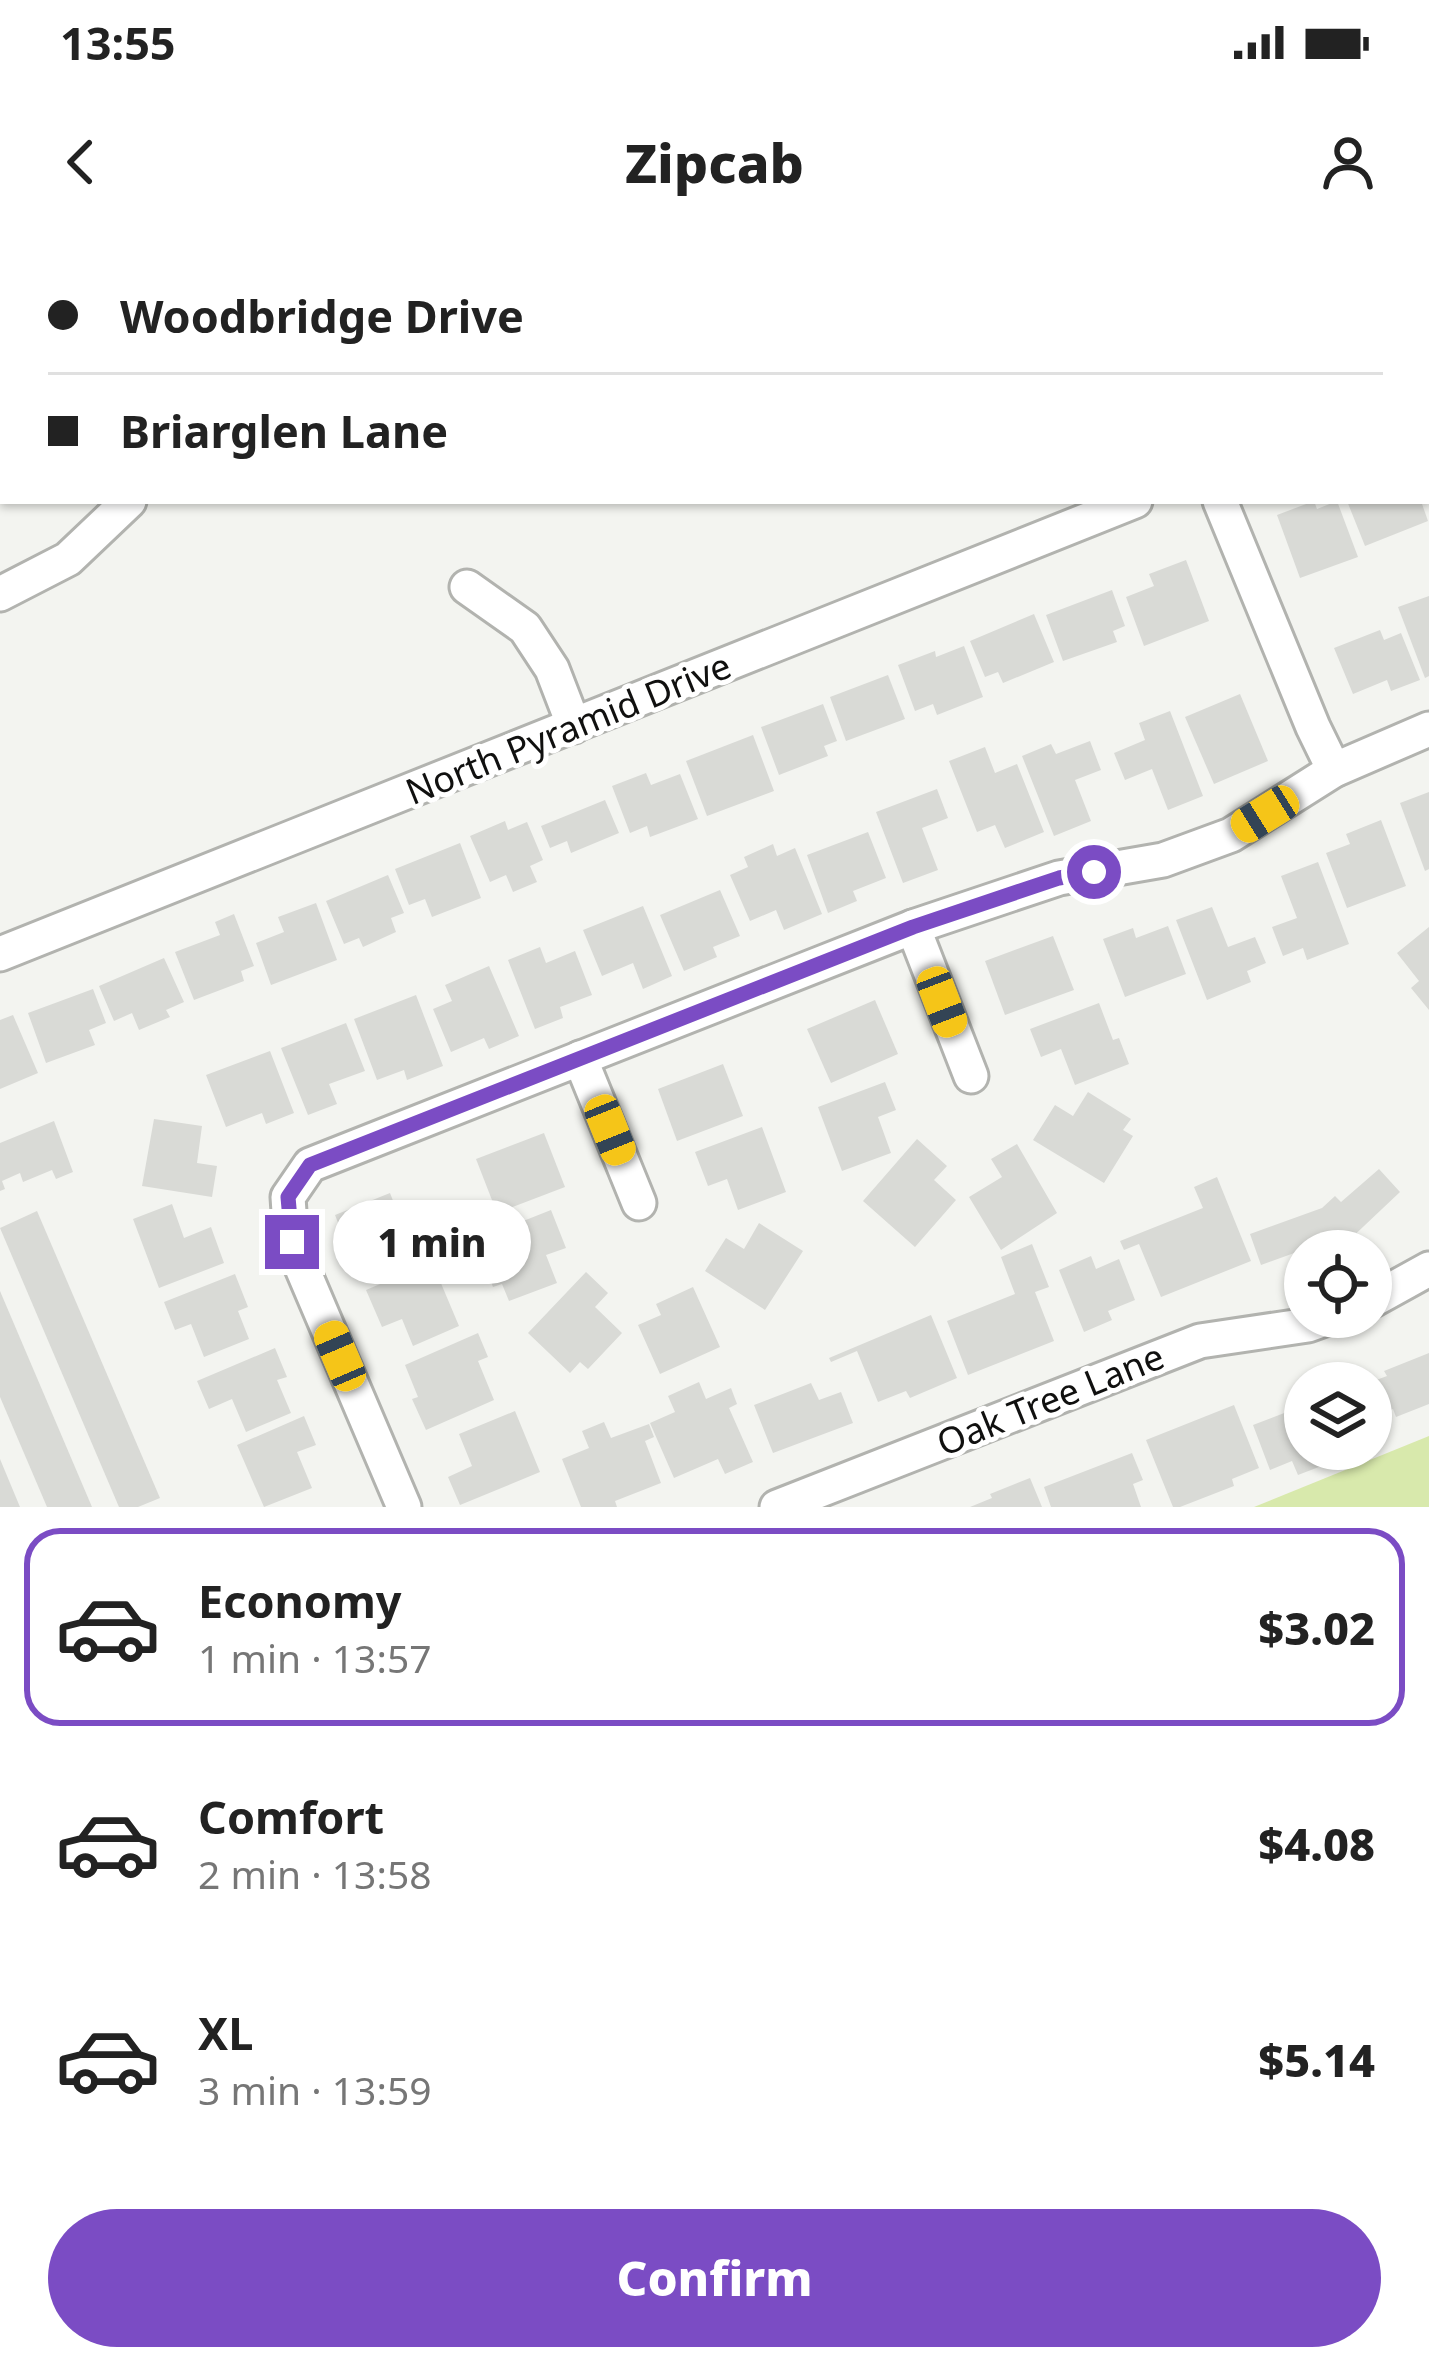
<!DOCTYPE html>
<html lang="en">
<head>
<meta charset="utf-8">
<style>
	:root { --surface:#fff; --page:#f2f2f2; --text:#222; --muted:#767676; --line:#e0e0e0; --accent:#7b4cc4 }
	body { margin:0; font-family:"Noto Sans",sans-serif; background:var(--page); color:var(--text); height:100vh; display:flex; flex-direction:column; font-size:45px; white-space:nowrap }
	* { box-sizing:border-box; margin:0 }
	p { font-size:39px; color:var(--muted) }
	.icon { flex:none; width:66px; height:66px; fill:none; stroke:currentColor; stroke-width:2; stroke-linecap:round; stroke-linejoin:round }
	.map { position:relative; height:1267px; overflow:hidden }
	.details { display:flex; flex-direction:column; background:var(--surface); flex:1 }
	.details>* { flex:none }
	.guide { position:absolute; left:0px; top:0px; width:1431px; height:264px; box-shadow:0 3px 9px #0004; display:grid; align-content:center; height:264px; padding:0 48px; background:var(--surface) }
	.tools { position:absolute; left:1284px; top:990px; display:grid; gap:24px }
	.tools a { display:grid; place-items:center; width:108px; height:108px; border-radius:50%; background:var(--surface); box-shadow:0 3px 9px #0004; font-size:60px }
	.end { position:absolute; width:54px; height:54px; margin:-27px; border:15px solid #7b4cc4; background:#fff; box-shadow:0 0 0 6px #fff }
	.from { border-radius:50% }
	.bubble { position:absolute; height:84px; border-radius:42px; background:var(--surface); box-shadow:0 3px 9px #0004; font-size:39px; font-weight:800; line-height:84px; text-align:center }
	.car { position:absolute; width:36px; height:72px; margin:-36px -18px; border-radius:15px; box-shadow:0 0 9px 3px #0007; background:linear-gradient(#f5c518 24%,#345 0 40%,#f5c518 0 76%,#345 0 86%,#f5c518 0) }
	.guide b { display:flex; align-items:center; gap:42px; height:114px; font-size:45px }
	.guide b+b { border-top:3px solid var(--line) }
	.guide i { width:30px; height:30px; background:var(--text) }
	ul { padding:21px 0 0; list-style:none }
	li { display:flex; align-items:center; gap:36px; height:198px; margin:0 24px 18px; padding:0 24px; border:6px solid transparent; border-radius:36px }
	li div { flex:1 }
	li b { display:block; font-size:45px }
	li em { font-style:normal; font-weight:800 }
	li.on { border-color:var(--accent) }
	li>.icon { width:108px; height:108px; stroke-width:1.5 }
	.cta { display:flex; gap:24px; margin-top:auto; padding:24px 48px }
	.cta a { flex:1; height:138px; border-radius:72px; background:var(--accent); color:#fff; font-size:48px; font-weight:800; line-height:138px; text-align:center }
	.status { display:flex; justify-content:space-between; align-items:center; height:84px; padding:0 60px; background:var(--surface); direction:ltr }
	.status svg { height:33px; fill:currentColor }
	header { display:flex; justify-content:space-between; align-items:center; height:156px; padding:0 48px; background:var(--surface); font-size:54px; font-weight:800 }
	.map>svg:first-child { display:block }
	.green { fill:#d8e9ac }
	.building { fill:#d9dad6 }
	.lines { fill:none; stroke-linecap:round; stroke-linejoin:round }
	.minor-casing { stroke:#b2b3af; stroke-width:39 }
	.minor { stroke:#fff; stroke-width:33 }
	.route { stroke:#7b4cc4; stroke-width:15 }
	.labels { text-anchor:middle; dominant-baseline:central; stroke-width:10; stroke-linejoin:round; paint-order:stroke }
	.street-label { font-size:36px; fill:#10100f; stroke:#fff }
</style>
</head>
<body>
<div class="status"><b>13:55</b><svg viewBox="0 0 49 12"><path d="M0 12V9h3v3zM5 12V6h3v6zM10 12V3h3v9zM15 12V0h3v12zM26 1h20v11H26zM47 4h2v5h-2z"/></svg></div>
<header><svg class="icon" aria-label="back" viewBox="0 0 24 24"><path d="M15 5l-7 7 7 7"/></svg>Zipcab<svg class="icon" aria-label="person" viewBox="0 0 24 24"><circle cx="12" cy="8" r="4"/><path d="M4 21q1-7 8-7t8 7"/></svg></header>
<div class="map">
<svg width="1429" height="1267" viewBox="0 0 1429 1267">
	<rect width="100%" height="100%" fill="#f3f4f0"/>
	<!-- green -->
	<polygon class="green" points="1429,1196 1429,1267 1254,1267"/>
	<!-- building -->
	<g class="building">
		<polygon points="1314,261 1317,269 1337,261 1358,317 1300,338 1277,275"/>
		<polygon points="1347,261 1421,261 1428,281 1365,306"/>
		<polygon points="1186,320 1209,381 1144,406 1126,357 1154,346 1149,334"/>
		<polygon points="1112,350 1125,386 1113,391 1117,402 1063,421 1046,375"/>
		<polygon points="1429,356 1429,436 1425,438 1398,367"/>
		<polygon points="1034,374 1054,422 1003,443 998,432 985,437 970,401"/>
		<polygon points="1380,390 1384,400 1401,393 1420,440 1391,451 1387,440 1353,454 1334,408"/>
		<polygon points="964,406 983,457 937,475 933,464 915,471 898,425 935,411 936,417"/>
		<polygon points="888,435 905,479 846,501 830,457"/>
		<polygon points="1240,454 1268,521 1214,544 1185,477"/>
		<polygon points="823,464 837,501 824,506 828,516 779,535 761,487"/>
		<polygon points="1170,471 1203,556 1168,570 1152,529 1125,540 1114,513 1145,500 1139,483"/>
		<polygon points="753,495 774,551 707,576 686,521"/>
		<polygon points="1090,501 1101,530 1075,540 1091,581 1054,596 1022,516 1051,504 1056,514"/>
		<polygon points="985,507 995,533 1017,524 1044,592 1005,608 995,585 977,592 949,521"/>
		<polygon points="646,533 651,545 680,534 698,579 650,597 647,586 630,593 612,546"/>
		<polygon points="937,549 948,578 922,588 938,630 903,643 876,572"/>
		<polygon points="1429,552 1429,629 1425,631 1400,563"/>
		<polygon points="605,560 619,593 571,613 567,601 550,608 541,586"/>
		<polygon points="1381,580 1406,646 1347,668 1326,613 1350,604 1346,594"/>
		<polygon points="505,581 508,590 527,582 543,620 530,626 537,642 513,652 506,635 490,642 470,596"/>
		<polygon points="868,592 886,638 853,651 857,661 828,673 807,615"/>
		<polygon points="460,603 481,658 432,677 425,659 409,665 395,629"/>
		<polygon points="773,604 777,616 795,608 822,674 784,690 776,670 750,681 730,635 748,627 744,617"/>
		<polygon points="1318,622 1349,704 1307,720 1303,708 1283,716 1272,687 1297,678 1281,636"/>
		<polygon points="388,635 404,673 391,678 396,692 363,707 359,698 344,704 326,661"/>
		<polygon points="720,650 740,696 713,707 717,717 684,731 660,675"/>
		<polygon points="316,663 337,720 271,745 256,703 284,692 278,677"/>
		<polygon points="643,666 672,736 643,749 633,723 602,736 583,690"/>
		<polygon points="1212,667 1228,707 1255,697 1266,723 1247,731 1251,742 1207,760 1176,680"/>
		<polygon points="234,674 254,726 241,731 244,741 194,760 175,712 220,695 215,682"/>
		<polygon points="1168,686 1186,734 1125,757 1103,699 1133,688 1136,698"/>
		<polygon points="1429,687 1429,770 1411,748 1419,741 1397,713"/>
		<polygon points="1053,696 1074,750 1005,775 985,721"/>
		<polygon points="540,707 546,723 575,711 592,755 560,767 563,778 535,789 508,720"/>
		<polygon points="164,718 184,762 166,770 170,777 139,790 132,773 114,781 99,746"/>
		<polygon points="489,726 519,796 489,809 484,798 451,812 433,769 452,761 445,745"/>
		<polygon points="93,749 106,783 89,790 95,805 46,823 28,773"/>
		<polygon points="416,755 443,826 407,840 404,830 377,840 354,779"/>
		<polygon points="875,760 898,814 831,843 807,789"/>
		<polygon points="1099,763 1113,800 1119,798 1129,824 1075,845 1061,809 1041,817 1030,789"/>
		<polygon points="13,775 38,833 0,849 0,780"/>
		<polygon points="346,783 365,831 329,844 337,864 308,875 281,808"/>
		<polygon points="270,811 294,873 266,884 262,873 226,887 206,835"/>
		<polygon points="723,824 743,876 677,901 658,849"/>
		<polygon points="885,842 896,870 878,877 891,913 842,931 818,867"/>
		<polygon points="1088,852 1131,879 1123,890 1133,896 1104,943 1033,900 1055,865 1073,876"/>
		<polygon points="154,879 202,886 197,923 217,926 212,957 142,946"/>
		<polygon points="54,881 73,932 56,939 52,930 23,942 20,933 2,941 5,949 0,951 0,903"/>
		<polygon points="762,887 786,952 738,970 727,939 708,946 695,912"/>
		<polygon points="544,893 565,947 497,973 476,919"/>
		<polygon points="917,899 947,926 934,940 956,960 915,1007 863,961"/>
		<polygon points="1017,904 1057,973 1001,1010 969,957 1002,937 991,919"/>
		<polygon points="1379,929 1400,952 1346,1003 1354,1000 1343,1011 1313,1011 1322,1003 1261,1025 1250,994 1322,968 1335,956 1341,962"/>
		<polygon points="1217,937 1251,1021 1161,1057 1139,1004 1124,1010 1120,1001 1203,968 1194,947"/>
		<polygon points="390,953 397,971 408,967 422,1003 356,1029 335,975"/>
		<polygon points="172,964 184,998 211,987 224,1023 159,1048 133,979"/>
		<polygon points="551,970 566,1008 546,1015 557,1043 509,1061 502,1044 493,1047 475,1000"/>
		<polygon points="37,971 160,1258 138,1267 119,1267 0,988"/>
		<polygon points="759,983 803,1011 765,1070 705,1031 726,998 744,1009"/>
		<polygon points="1032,1004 1049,1047 1035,1052 1054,1101 968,1135 947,1081 1015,1054 1001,1017"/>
		<polygon points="1091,1016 1096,1029 1119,1019 1135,1060 1108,1071 1112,1080 1084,1092 1059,1030"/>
		<polygon points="432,1022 459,1086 413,1106 402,1079 382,1087 366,1050"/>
		<polygon points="586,1032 608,1053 595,1067 622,1093 588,1129 580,1122 570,1133 528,1093"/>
		<polygon points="235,1034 248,1067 238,1071 249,1099 204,1117 191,1084 175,1090 164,1062"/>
		<polygon points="693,1047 720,1107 660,1134 638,1085 661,1075 656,1064"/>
		<polygon points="0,1051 92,1267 47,1267 0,1157"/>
		<polygon points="931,1075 957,1138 910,1158 906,1151 878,1162 857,1111 831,1122 829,1118"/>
		<polygon points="478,1093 488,1117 478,1121 494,1160 426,1190 412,1159 418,1157 405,1125"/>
		<polygon points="275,1108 287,1137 277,1140 291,1173 246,1192 232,1159 209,1169 197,1141"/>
		<polygon points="1429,1113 1429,1164 1396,1177 1393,1169 1371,1178 1371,1142 1387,1136 1384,1131"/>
		<polygon points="699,1142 706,1159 731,1148 737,1164 729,1168 753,1222 725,1234 718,1219 674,1238 650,1183 675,1172 668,1156"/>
		<polygon points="811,1143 819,1160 841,1152 853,1183 773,1213 754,1165"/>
		<polygon points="1234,1165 1259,1228 1232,1239 1234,1246 1180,1267 1173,1267 1146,1200"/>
		<polygon points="1305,1165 1305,1209 1348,1209 1350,1215 1298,1235 1292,1221 1270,1230 1253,1185"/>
		<polygon points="515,1171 540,1232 460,1265 448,1237 472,1226 459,1194"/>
		<polygon points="304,1176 316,1205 297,1212 312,1248 264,1267 237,1205"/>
		<polygon points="604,1182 611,1198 649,1184 654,1197 645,1201 661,1243 615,1261 617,1267 581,1267 562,1219 589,1208 582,1191"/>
		<polygon points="1132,1213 1143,1240 1133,1244 1141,1267 1051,1267 1044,1247"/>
		<polygon points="0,1219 20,1267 0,1267"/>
		<polygon points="1030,1238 1042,1267 970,1267 992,1258 990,1254"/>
	</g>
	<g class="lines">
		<!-- minor casing -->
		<g class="minor-casing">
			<g id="minor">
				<polyline points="552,0 557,3"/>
				<polyline points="1083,0 1085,3"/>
				<polyline points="302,3 304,0"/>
				<polyline points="1428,146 1429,145"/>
				<polyline points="1220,261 1313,487 1334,530"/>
				<polyline points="467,347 525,388 552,429 574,486"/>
				<polyline points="0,354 68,319 129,261"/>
				<polyline points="913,687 971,836"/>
				<polyline points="0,714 1135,261"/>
				<polyline points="580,818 639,963"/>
				<polyline points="1371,1061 1429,1029"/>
				<polyline points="404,1267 291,1002 288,957 310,925 913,687 1059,638 1163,620 1231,595 1334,530 1429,489"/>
				<polyline points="777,1267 1200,1101 1308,1085 1330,1077"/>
			</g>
		</g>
		<!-- minor -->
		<use href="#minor" class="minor"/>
	</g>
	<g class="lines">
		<!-- route -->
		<polyline class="route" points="292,1002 288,957 310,925 913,687 1059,638 1094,632"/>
	</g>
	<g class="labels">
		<!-- street labels -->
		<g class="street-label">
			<text transform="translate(568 488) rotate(-22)">North Pyramid Drive</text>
			<text transform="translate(1050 1159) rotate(-22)">Oak Tree Lane</text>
		</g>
	</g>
</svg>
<div class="tools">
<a><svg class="icon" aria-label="locate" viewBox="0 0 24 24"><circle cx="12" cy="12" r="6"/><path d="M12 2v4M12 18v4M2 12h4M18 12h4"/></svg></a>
<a><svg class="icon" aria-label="layers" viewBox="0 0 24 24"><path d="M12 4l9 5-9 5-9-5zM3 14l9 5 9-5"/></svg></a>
</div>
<i class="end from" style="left:1094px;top:632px"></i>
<i class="end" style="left:292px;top:1002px"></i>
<div class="bubble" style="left:333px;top:960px;width:198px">1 min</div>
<i class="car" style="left:1265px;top:574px;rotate:238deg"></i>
<i class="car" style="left:942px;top:762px;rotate:159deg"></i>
<i class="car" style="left:610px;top:890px;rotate:158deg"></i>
<i class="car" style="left:340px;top:1116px;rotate:337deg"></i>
<div class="guide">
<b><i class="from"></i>Woodbridge Drive</b>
<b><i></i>Briarglen Lane</b>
</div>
</div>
<section class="details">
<ul>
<li class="on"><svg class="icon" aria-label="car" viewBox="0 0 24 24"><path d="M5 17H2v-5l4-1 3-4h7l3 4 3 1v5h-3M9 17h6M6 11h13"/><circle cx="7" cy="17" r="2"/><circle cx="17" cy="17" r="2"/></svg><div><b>Economy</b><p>1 min · 13:57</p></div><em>$3.02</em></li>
<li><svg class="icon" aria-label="car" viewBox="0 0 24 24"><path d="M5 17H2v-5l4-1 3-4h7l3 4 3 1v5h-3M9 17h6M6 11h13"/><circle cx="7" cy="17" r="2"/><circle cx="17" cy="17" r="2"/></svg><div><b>Comfort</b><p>2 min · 13:58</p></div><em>$4.08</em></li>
<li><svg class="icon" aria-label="car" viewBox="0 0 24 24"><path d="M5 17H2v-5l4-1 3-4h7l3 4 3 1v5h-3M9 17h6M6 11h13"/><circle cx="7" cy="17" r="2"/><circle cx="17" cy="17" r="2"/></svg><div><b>XL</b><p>3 min · 13:59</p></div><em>$5.14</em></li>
</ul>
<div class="cta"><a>Confirm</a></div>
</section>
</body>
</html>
